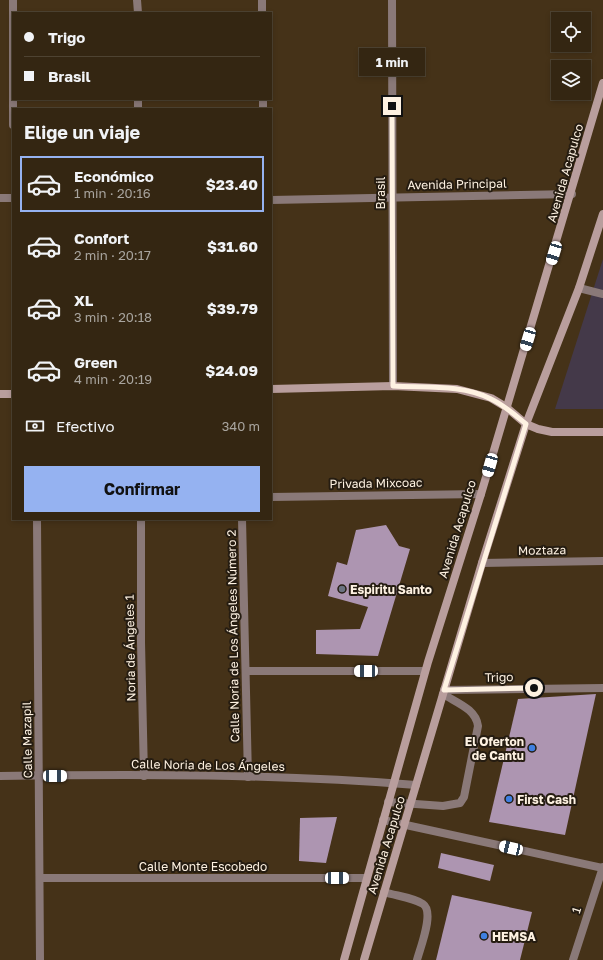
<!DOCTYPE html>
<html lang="es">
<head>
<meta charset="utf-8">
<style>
	:root { --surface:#342612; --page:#3f3220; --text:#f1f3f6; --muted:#a9a59f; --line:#4e4332; --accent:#95b2f1 }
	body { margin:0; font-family:"Golos Text",sans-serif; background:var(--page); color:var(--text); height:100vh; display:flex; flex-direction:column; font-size:15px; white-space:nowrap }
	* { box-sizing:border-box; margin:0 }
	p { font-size:13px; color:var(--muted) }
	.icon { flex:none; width:22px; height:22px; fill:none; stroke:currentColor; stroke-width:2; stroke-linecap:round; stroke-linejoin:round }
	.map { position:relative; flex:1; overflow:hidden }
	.side { position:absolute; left:12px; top:108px; width:260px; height:412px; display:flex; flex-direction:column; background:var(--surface); border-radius:0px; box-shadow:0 2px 6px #0003,0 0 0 1px var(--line) }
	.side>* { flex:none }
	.hud { position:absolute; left:12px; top:12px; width:260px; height:88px; border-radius:0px; box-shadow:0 2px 6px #0003,0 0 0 1px var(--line); display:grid; align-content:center; height:88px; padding:0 12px; background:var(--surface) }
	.fabs { position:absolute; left:551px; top:12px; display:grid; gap:8px }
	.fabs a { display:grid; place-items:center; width:40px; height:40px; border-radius:0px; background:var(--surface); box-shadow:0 2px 6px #0003,0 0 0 1px var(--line); font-size:20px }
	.end { position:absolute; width:18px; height:18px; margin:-9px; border:5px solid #fef2e2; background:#111; box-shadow:0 0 0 2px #111 }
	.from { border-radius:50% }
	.bubble { position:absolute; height:28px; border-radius:0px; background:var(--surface); box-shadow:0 2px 6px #0003,0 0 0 1px var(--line); font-size:13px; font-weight:700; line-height:28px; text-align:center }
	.car { position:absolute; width:12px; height:24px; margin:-12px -6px; border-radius:5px; box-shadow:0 0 3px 1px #0007; background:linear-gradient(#fff 24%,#345 0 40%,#fff 0 76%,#345 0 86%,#fff 0) }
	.hud b { display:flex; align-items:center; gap:14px; height:38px; font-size:15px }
	.hud b+b { border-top:1px solid var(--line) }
	.hud i { width:10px; height:10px; background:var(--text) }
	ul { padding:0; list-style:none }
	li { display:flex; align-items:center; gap:12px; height:56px; margin:0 8px 6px; padding:0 4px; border:2px solid transparent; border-radius:0px }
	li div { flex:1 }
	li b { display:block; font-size:15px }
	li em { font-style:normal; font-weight:700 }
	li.on { border-color:var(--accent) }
	li>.icon { width:36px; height:36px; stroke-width:1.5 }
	h2 { padding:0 12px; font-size:18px; line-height:48px }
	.pay { display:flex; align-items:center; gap:10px; height:44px; padding:0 12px; font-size:15px }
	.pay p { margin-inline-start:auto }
	.primary-button { display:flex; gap:8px; margin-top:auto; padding:8px 12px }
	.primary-button a { flex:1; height:46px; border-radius:0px; background:var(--accent); color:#111; font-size:16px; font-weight:700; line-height:46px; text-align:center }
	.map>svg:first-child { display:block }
	.commercial { fill:#443949 }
	.building { fill:#ad95b1 }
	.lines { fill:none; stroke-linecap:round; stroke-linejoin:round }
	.lane { stroke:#8a7978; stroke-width:8 }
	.street { stroke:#8a7978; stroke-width:8 }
	.secondary { stroke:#b99e9d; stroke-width:8 }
	.route { stroke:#fef2e2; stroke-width:5 }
	.worship-dot { fill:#6b7280; stroke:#251c11; stroke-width:1.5 }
	.shop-dot { fill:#3f7fe0; stroke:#251c11; stroke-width:1.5 }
	.labels { text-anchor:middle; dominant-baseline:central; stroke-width:4; stroke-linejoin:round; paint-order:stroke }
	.street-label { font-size:12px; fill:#fef2e2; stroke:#251c11 }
	.poi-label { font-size:12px; font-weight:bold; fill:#fef2e2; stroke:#251c11; text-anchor:start }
</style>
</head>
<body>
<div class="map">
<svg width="603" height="960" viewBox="0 0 603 960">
	<rect width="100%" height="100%" fill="#453218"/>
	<!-- commercial -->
	<polygon class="commercial" points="603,259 603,409 555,409"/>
	<!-- building -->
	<g class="building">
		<polygon points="386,525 399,546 410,549 378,656 316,654 316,630 360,629 368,607 328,596 337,562 347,565 356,530"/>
		<polygon points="596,694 565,835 489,822 518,699"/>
		<polygon points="337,817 326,863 299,861 300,818"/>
		<polygon points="441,853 494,865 490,881 438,868"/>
		<polygon points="452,895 532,912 520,960 436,960"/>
	</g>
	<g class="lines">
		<!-- lane -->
		<g class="lane">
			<polyline points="579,288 603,294"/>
			<path d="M388,802L443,806L460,803L464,797L478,726C476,709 457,703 443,694"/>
			<path d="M384,892C396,896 412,897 423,904C435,912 420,948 417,960"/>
		</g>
		<!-- street -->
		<g class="street">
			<polyline points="13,0 13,125"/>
			<polyline points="137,0 138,13"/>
			<polyline points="262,0 262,13"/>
			<polyline points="392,0 393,386"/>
			<polyline points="138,99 138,109"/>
			<polyline points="263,99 263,109"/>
			<polyline points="0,198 13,198"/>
			<polyline points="271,200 572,194"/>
			<polyline points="271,497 481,494"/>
			<polyline points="37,519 40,960"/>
			<polyline points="141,519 141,642 144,776"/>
			<polyline points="242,519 248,777"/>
			<polyline points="482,563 603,561"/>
			<polyline points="246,671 425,671"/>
			<polyline points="444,690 603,688"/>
			<path d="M0,776C139,774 278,774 416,785"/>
			<polyline points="383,820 603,868"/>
			<polyline points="40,878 367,878"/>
			<polyline points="573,960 603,867"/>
		</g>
		<!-- secondary -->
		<g class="secondary">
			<polyline points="271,389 393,386 457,389 491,398 506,407 526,424 538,429 552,432 603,432"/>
			<polyline points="0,394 13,394"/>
			<polyline points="344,960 428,662 481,494 603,83"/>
			<polyline points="364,960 482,563 526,424 579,288 603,214"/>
		</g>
	</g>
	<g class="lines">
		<!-- route -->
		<path class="route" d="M392,106L393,386C425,388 462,384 491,399C504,405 515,415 526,424L444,690L534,688"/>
	</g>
	<!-- markers -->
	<circle class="worship-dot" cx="342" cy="589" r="4"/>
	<g class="shop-dot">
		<circle cx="532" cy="748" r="4"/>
		<circle cx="509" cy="799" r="4"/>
		<circle cx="484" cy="936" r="4"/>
	</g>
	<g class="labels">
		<!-- street labels -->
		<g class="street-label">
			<text transform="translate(565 173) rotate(-74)">Avenida Acapulco</text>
			<text transform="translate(457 184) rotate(-1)">Avenida Principal</text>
			<text transform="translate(380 193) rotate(-90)">Brasil</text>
			<text transform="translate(376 483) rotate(-1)">Privada Mixcoac</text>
			<text transform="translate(457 529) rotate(-73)">Avenida Acapulco</text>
			<text transform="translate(542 550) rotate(-1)">Moztaza</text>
			<text transform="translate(233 636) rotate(-91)">Calle Noria de Los Ángeles Número 2</text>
			<text transform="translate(130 648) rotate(-91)">Noria de Ángeles 1</text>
			<text transform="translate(499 677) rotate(-1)">Trigo</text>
			<text transform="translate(27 740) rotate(-91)">Calle Mazapil</text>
			<text transform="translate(208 765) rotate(1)">Calle Noria de Los Ángeles</text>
			<text transform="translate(386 845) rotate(-73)">Avenida Acapulco</text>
			<text x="203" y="866">Calle Monte Escobedo</text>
			<text transform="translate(576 910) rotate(-72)">1</text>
		</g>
		<!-- poi labels -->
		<g class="poi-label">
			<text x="350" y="589">Espiritu Santo</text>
			<text x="524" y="741" text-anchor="end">El Oferton<tspan x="524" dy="14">de Cantu</tspan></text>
			<text x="517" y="799">First Cash</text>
			<text x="492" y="936">HEMSA</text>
		</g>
	</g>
</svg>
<div class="fabs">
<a><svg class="icon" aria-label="locate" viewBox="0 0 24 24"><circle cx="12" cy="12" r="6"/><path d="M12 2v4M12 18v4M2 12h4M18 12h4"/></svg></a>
<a><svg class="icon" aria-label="layers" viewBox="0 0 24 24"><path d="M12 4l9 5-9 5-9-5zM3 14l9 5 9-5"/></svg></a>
</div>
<i class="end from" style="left:534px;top:688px"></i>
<i class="end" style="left:392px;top:106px"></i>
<div class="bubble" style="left:359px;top:48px;width:66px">1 min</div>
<i class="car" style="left:554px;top:253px;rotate:197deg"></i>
<i class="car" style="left:528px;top:339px;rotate:197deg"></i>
<i class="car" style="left:490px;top:465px;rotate:196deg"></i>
<i class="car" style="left:366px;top:671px;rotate:269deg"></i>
<i class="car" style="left:55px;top:776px;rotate:90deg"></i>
<i class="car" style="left:511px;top:848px;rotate:283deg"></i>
<i class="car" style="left:337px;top:878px;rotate:90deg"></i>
<div class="hud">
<b><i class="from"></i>Trigo</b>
<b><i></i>Brasil</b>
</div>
<section class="side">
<h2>Elige un viaje</h2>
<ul>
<li class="on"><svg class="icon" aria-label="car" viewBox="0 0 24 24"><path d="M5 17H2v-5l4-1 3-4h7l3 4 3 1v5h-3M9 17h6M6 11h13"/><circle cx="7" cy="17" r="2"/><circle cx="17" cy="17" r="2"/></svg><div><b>Económico</b><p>1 min · 20:16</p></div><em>$23.40</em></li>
<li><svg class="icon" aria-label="car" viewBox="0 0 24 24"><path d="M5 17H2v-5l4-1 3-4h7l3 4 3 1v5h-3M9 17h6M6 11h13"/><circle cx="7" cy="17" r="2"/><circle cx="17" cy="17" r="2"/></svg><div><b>Confort</b><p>2 min · 20:17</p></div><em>$31.60</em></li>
<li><svg class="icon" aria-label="car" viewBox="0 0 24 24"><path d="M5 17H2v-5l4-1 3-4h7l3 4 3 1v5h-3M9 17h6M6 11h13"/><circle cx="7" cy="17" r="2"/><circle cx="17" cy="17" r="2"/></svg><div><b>XL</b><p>3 min · 20:18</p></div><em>$39.79</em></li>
<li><svg class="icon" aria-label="car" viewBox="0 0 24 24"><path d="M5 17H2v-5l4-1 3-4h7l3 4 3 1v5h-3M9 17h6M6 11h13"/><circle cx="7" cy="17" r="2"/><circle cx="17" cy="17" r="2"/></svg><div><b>Green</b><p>4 min · 20:19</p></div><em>$24.09</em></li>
</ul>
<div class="pay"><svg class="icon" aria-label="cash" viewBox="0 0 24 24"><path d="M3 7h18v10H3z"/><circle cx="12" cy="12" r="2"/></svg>Efectivo<p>340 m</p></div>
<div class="primary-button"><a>Confirmar</a></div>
</section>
</div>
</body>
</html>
